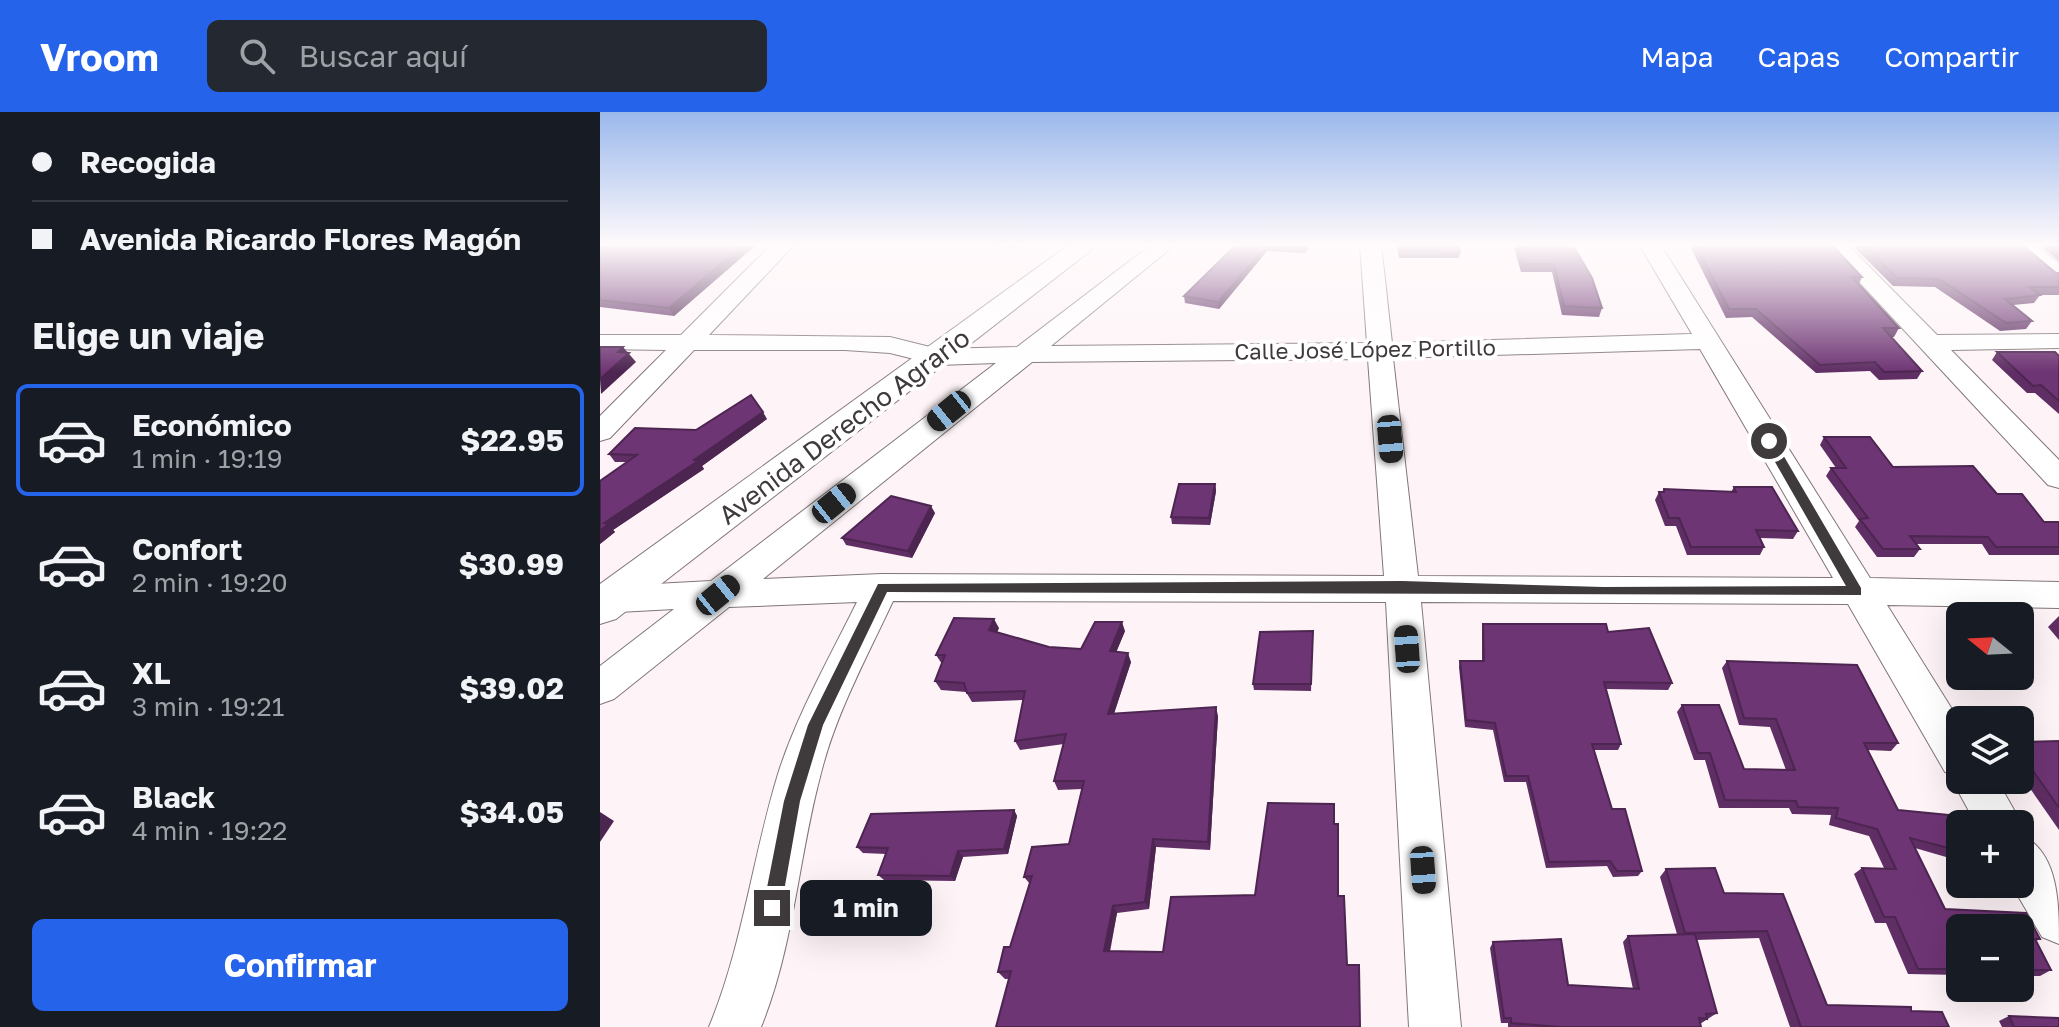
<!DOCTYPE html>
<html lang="es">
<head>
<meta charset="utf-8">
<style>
	:root { --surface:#171b24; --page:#242831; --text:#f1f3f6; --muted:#9ea1a6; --line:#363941; --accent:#2563eb }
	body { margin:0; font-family:"Golos Text",sans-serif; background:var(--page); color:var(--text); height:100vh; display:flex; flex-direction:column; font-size:30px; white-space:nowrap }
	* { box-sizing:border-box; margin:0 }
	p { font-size:26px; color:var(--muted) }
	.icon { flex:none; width:44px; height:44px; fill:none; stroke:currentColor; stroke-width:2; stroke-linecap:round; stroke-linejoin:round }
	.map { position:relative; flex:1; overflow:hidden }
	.drawer { display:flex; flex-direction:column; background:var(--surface); width:600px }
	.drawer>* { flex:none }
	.banner { display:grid; align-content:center; height:176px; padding:0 32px; background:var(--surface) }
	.needle { width:52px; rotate:288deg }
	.controls { position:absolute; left:1346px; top:490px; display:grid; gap:16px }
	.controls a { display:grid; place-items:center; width:88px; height:88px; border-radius:12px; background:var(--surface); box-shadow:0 8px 32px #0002; font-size:40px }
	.end { position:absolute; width:36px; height:36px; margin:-18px; border:10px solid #3f3a3c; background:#fff; box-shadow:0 0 0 4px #fff }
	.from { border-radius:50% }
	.bubble { position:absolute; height:56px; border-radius:12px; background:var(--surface); box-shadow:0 8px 32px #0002; font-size:26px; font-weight:700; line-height:56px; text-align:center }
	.car { position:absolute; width:24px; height:48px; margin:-24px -12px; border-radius:10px; box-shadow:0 0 6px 2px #0007; background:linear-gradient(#222 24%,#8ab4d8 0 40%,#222 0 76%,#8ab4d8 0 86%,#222 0) }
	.banner b { display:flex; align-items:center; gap:28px; height:76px; font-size:30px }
	.banner b+b { border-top:2px solid var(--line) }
	.banner i { width:20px; height:20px; background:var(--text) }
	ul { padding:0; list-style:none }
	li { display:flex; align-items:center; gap:24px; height:112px; margin:0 16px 12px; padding:0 16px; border:4px solid transparent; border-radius:12px }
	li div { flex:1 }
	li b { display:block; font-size:30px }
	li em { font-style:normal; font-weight:700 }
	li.active { border-color:var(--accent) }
	li>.icon { width:72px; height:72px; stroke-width:1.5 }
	h2 { padding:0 32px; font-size:36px; line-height:96px }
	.cta { display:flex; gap:16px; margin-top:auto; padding:16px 32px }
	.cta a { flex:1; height:92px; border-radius:12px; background:var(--accent); color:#fff; font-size:32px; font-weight:700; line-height:92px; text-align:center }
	header { display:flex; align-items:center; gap:48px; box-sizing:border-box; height:112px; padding:0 40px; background:var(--accent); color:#fff }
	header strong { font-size:38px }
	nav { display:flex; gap:44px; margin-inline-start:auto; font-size:28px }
	.search { width:560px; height:72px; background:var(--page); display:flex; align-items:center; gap:20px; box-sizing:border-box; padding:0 28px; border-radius:12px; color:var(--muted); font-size:30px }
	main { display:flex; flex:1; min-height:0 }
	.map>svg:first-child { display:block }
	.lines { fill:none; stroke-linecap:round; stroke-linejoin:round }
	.minor-casing { stroke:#81767a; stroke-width:2 }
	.tertiary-casing { stroke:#81767a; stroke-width:2 }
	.minor { fill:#fff; fill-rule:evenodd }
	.tertiary { fill:#fff; fill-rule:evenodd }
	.wall { fill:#5f2e64 }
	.shaded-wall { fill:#4d2551 }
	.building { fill:#6e3574; stroke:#4d2551; stroke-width:2 }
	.route { fill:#3f3a3c }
	.labels { text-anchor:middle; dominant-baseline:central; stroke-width:8; stroke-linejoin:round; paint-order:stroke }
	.far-street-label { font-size:22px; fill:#3f3a3c; stroke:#fff }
	.street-label { font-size:26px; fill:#3f3a3c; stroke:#fff }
</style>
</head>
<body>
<header>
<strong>Vroom</strong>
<div class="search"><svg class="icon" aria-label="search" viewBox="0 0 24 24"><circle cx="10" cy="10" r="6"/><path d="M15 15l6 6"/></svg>Buscar aquí</div>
<nav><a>Mapa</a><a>Capas</a><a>Compartir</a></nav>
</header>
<main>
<section class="drawer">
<div class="banner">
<b><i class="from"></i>Recogida</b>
<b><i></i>Avenida Ricardo Flores Magón</b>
</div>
<h2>Elige un viaje</h2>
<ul>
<li class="active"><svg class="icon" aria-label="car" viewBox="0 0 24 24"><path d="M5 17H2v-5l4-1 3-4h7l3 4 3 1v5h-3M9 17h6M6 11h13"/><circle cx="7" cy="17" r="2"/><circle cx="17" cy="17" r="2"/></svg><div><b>Económico</b><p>1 min · 19:19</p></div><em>$22.95</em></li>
<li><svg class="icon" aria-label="car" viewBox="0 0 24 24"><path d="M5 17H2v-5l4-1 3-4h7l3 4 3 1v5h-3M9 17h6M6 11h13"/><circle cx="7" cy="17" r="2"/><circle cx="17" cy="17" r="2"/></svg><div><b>Confort</b><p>2 min · 19:20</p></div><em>$30.99</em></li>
<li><svg class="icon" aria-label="car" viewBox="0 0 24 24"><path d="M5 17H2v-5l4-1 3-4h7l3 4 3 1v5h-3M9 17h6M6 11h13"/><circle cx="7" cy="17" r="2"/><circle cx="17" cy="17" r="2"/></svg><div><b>XL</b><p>3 min · 19:21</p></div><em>$39.02</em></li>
<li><svg class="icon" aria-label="car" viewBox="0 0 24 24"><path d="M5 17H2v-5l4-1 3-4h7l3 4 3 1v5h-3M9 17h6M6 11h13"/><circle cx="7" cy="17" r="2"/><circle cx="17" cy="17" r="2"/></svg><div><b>Black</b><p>4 min · 19:22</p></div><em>$34.05</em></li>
</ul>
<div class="cta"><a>Confirmar</a></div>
</section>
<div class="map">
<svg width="1459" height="915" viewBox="0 0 1459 915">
	<rect width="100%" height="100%" fill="#fef4f7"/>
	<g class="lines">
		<!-- minor casing -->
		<g class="minor-casing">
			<g id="minor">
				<path d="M172,132H195L109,223L290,225L338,237L417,235L552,132H576L451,234L767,231L760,132H781L792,231L1092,222L1039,132H1060L1270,466L1459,470V496L1287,493L1360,610V668H1397L1422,712L1420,717V712H1376L1352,668L1354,663L1345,660L1248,492L821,490L861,915H809L786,490L293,489C266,547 235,603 220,665C198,748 194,834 161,915H109C143,833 152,747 178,662C197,602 229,547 257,490L129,495L14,587L0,592V554L74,497L0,501V475L111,469L396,251L338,253L290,241L245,238H94L10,326L0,329V304L66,238L0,237V223H81ZM1100,237L1233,466L818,464L793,246ZM768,247L784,464L282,462L163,467L432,250Z"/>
				<polygon points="1224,132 1247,132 1337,223 1459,222 1459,236 1351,238 1459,348 1459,376 1448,373"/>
				<polygon points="1410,132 1433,132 1459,151 1459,168 1451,166"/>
				<path d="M1420,722C1459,740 1459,791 1459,832L1442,825L1411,772H1420Z"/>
			</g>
		</g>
		<!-- tertiary casing -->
		<g class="tertiary-casing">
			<polygon id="tertiary" points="470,132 499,132 16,507 0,512 0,472"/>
		</g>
		<!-- minor -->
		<use href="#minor" class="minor"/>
		<!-- tertiary -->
		<use href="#tertiary" class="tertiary"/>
	</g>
	<!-- wall -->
	<g class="wall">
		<polygon points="0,132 157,132 74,204 0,195"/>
		<polygon points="372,132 423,132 416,136"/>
		<polygon points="637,132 711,132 705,141 667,139 619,197 585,191 584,184"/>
		<polygon points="797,132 858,132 860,140 859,146 799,146"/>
		<polygon points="913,132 972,132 1002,196 999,205 962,203 952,160 921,160"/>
		<polygon points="1089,132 1231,132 1262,165 1259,172 1299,216 1294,225 1291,225 1322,259 1317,267 1279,268 1270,259 1216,261 1152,205 1126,206"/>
		<polygon points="1251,132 1421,132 1456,161 1459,161 1459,183 1440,183 1434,191 1413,193 1432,209 1426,217 1400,219 1335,175 1293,174"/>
		<polygon points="1438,132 1459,132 1459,149"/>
		<polygon points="1397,240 1459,244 1459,302 1435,281 1427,281 1392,248"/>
		<polygon points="167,307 102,354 104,357 13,418 15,420 0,432 27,350 15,350 9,342 96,318"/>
		<polygon points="1224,325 1293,355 1397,382 1444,410 1459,410 1459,443 1389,443 1382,432 1316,432 1320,437 1314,445 1277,445 1255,415 1259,409 1226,364 1231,356 1236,356 1220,333"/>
		<polygon points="615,372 616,379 610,413 572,412 571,405"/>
		<polygon points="1134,375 1198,419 1193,427 1160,426 1164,435 1160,443 1087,443 1076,414 1065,414 1055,388 1059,380 1062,380 1064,377 1131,380"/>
		<polygon points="335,401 312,446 246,433 242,426"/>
		<polygon points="1459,504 1459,528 1448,515"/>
		<polygon points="883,512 1008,520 1072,571 1068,578 1006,577 1021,632 1018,638 994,638 1012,697 1042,759 1038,764 1013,765 1007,754 946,756 926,670 904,670 893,618 865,615 859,555 860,549 882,549 882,519"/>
		<polygon points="399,516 397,520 449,535 481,537 525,519 516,540 531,550 514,601 618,604 610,738 556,735 549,797 517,801 510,840 563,840 655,783 734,712 738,784 747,853 405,867 398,860 410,835 430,772 424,765 469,732 482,677 458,678 454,669 464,632 420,638 415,629 423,588 372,590 366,580 341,578 335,569 342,552 336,543"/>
		<polygon points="713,519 711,579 654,578 653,572"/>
		<polygon points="1127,549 1257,553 1298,631 1291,639 1268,638 1298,698 1369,705 1373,712 1360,712 1360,741 1353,747 1315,736 1345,797 1426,801 1440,827 1436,829 1451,858 1440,864 1420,864 1420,816 1360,816 1360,863 1308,862 1286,811 1275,811 1254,762 1262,756 1284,756 1269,724 1229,713 1231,703 1192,702 1189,696 1119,696 1105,648 1094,648 1077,600 1082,593 1119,593 1144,657 1186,658 1170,615 1139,613 1122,556"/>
		<polygon points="1459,629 1459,718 1420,662 1420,630"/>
		<polygon points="414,698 417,704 408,742 363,745 355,769 284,768 278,763 286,742 263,741 257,735"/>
		<polygon points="1066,757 1124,781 1183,782 1227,893 1311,899 1349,915 1190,915 1159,826 1096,828 1117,901 1100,912 1101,915 908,915 908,911 901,911 890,836 893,830 968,873 1033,877 1023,830 1028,824 1077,822 1060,765"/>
		<polygon points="1409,904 1459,915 1402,915 1399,909"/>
	</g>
	<!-- shaded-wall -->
	<g class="shaded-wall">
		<polygon points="144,132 157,132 74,204 69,196"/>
		<polygon points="707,132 711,132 705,141 705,135"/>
		<polygon points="667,133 667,139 619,197 618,190"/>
		<polygon points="23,235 36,250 1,282 0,267 18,240"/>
		<polygon points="163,300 167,307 102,354 104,357 13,418 15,420 0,432 0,419 4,411"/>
		<polygon points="615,372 616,379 610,413 609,406"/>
		<polygon points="331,394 335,401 312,446 308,439"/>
		<polygon points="394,507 399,516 394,527 389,518"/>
		<polygon points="522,510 525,519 513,548 510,539"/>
		<polygon points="528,541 531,550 511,611 508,602"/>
		<polygon points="616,595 618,604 610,738 608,730"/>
		<polygon points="414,698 417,704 408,742 404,737"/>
		<polygon points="0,700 14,709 0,730"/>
		<polygon points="553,727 556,735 549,797 545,790"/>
		<polygon points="358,739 363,745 355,769 350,764"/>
		<polygon points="513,794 517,801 508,846 504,839"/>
	</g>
	<!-- building -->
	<g class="building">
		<polygon points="0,132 144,132 69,196 0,188"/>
		<polygon points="637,132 707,132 705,135 667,133 618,190 584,184"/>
		<polygon points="798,132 858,132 860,140 799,139"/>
		<polygon points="917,132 972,132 992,166 1002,196 964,194 954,152 923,152"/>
		<polygon points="1095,132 1231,132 1262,165 1252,165 1299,216 1283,216 1322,259 1284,260 1275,250 1220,253 1156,197 1129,197"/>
		<polygon points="1263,132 1421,132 1456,161 1459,161 1459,175 1429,175 1440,183 1405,187 1432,209 1406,211 1339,167 1297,166"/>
		<polygon points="0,235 23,235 18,240 29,241 0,267"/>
		<polygon points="1397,240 1455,240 1459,244 1459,289 1441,273 1433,274"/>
		<polygon points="151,283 163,300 94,348 98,349 4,411 8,412 0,419 0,369 37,343 9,342 35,316 96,318"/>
		<polygon points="1224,325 1270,325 1293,355 1373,354 1397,382 1422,382 1444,410 1459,410 1459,435 1396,435 1388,425 1310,424 1320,437 1283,437 1260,407 1268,406 1231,356 1246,356"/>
		<polygon points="579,372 615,372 609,406 571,405"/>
		<polygon points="1134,375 1172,375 1198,419 1156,418 1164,435 1091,435 1079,406 1069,406 1059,380 1064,380 1064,377 1136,380"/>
		<polygon points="291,384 331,394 308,439 242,426"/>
		<polygon points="354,506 394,507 389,518 449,535 481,537 495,510 522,510 510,539 528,541 508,602 616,595 608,730 553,727 545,790 513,794 504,839 563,840 571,785 655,783 668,691 734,692 734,712 738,712 738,784 744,784 747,853 759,853 760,915 396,915 411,859 398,860 404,835 410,835 432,764 424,765 432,735 469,732 484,669 454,669 466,622 415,629 425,579 367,581 364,571 335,569 345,543 336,543"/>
		<polygon points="883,512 1006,512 1008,520 1049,516 1072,571 1004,570 1021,632 992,632 1012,697 1025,697 1042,759 1017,759 1010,749 949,750 928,664 906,664 895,611 866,608 860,549 884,549"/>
		<polygon points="713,519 711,572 653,572 660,520"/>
		<polygon points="1127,549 1257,553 1298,631 1264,631 1298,698 1369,705 1373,712 1360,712 1360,732 1357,731 1360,739 1310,726 1345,797 1426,801 1440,827 1435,827 1451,858 1420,858 1420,816 1360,816 1360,857 1318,857 1295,805 1284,805 1262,756 1296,757 1277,717 1236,706 1238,696 1198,695 1196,689 1125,688 1110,641 1098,641 1082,593 1119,593 1144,657 1195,658 1176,607 1144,606"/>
		<polygon points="1459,629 1459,696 1420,640 1420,630"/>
		<polygon points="414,698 404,737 358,739 350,764 278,763 288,736 257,735 271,702"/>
		<polygon points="1115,756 1124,781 1183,782 1227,893 1311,895 1311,899 1342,900 1349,915 1201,915 1167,819 1085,821 1066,757"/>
		<polygon points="1095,822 1117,901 1106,902 1107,907 1099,906 1101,915 959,915 911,911 911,906 904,906 893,830 961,827 968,873 1039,877 1028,824"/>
		<polygon points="1409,904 1459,906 1459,915 1414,915"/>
	</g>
	<!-- sky -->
	<linearGradient id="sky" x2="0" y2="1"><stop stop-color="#9bb8ec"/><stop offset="0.51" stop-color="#fffafb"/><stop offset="1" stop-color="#fffafb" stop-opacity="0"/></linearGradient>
	<rect width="1459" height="260" fill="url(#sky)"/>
	<!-- route -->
	<polygon class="route" points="1169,326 1175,329 1261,476 1261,483 287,480 223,613 200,689 181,796 178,802 165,802 163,796 184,689 208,613 278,472 802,469 1003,475 1246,474 1163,329"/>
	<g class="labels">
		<!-- far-street labels -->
		<g class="far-street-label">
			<text transform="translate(765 237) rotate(-1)">Calle José López Portillo</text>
		</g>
		<!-- street labels -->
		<g class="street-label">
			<text transform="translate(244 314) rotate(-37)">Avenida Derecho Agrario</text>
		</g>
	</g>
</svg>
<div class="controls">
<a><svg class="needle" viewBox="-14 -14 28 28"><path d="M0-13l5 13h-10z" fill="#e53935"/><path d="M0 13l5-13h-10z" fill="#9ea1a6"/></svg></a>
<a><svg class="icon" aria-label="layers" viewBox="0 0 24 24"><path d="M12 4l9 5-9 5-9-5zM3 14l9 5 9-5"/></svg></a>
<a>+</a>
<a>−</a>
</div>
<i class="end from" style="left:1169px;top:329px"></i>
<i class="end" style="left:172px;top:796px"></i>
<div class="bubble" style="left:200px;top:768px;width:132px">1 min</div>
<i class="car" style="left:349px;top:299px;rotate:231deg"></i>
<i class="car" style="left:790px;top:327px;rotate:175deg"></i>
<i class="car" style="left:234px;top:391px;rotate:51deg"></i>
<i class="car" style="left:118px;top:483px;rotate:51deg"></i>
<i class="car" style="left:807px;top:537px;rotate:356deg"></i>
<i class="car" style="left:823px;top:758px;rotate:176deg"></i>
</div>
</main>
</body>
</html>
